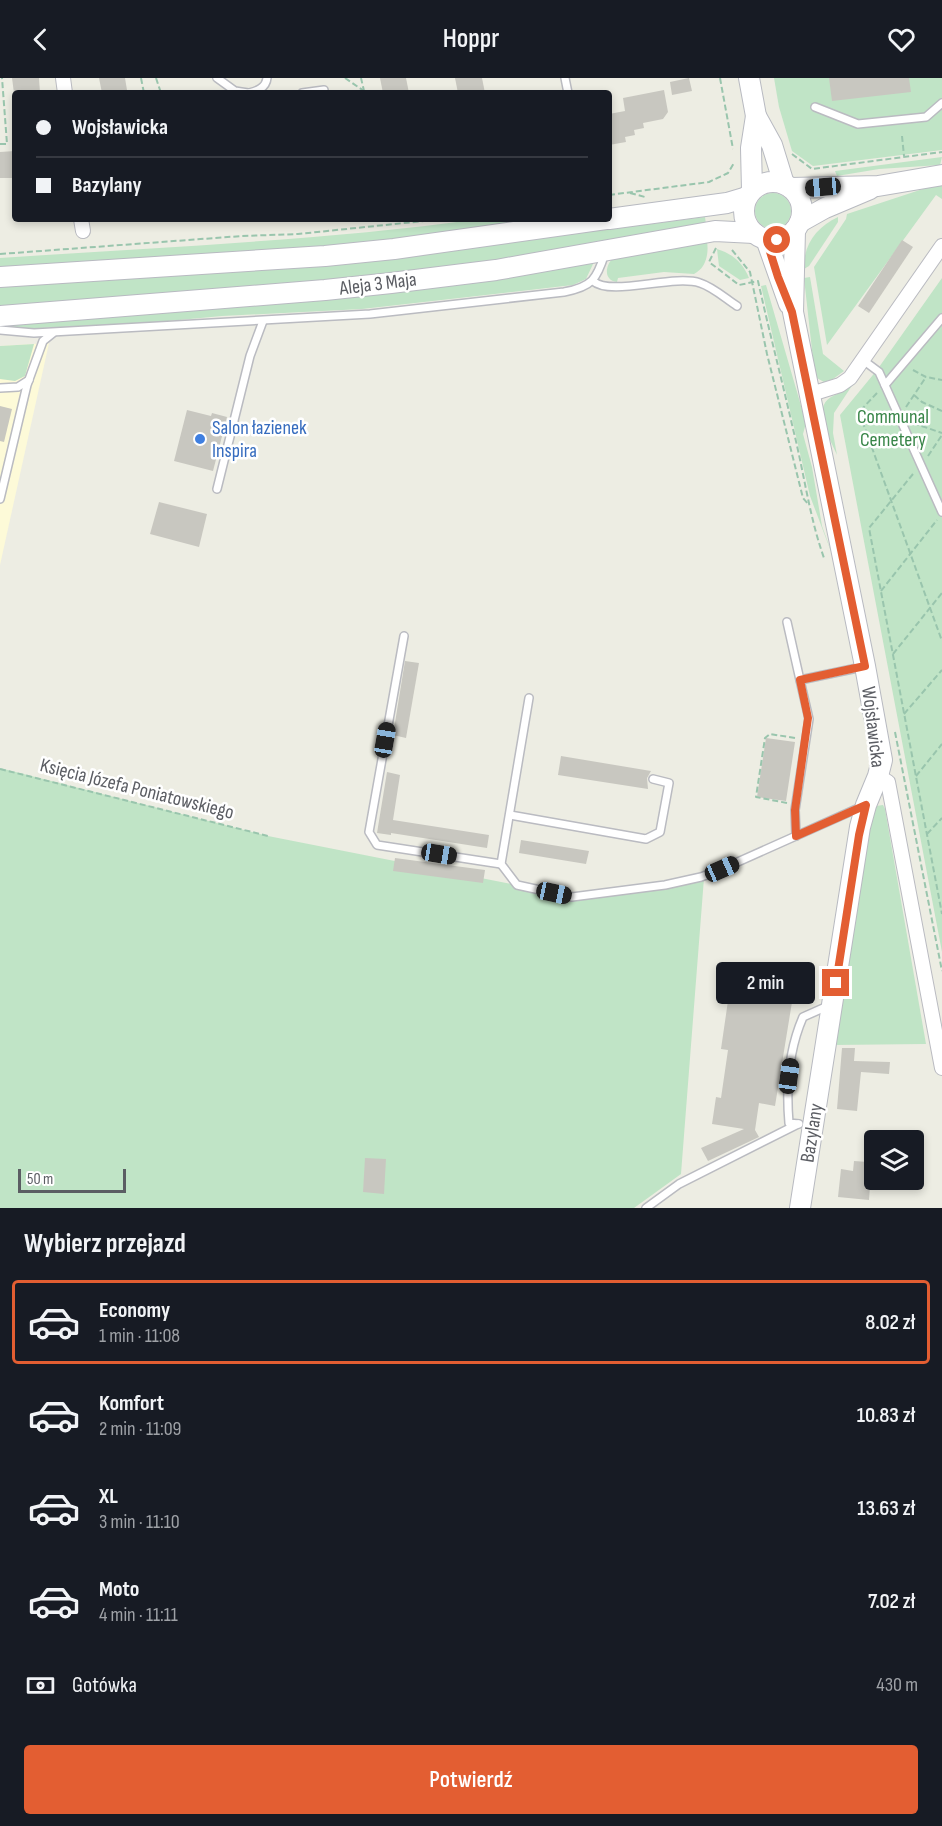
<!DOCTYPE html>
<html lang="pl">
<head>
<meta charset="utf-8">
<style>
	:root { --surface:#171b24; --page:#242831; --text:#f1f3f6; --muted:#9ea1a6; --line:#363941; --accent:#e35e32 }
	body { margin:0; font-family:"Sofia Sans Condensed",sans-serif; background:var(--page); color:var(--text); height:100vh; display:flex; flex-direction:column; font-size:22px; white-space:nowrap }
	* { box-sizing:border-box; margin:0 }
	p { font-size:20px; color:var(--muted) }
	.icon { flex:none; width:33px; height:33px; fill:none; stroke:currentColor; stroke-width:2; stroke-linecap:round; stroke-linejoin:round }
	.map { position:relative; height:1130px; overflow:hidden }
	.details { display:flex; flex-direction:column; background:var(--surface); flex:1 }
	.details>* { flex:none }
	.banner { position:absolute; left:12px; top:12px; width:600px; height:132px; border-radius:6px; box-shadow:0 3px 9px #0003; display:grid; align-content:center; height:132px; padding:0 24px; background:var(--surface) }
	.fabs { position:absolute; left:864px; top:1052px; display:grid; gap:12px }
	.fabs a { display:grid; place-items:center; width:60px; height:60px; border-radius:6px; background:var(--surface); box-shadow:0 3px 9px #0003; font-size:30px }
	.scale { position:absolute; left:18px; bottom:15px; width:108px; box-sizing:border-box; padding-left:6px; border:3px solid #5b5d63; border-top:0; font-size:16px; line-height:21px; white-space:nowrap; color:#5b5d63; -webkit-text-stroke:4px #fff; paint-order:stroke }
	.end { position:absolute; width:27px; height:27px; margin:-14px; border:8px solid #e35e32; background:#fff; box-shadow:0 0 0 3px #fff }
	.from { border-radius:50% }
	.bubble { position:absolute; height:42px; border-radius:6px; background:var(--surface); box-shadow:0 3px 9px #0003; font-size:20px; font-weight:600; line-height:42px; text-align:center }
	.car { position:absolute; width:18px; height:36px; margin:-18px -9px; border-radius:8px; box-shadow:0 0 4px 2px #0007; background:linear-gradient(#222 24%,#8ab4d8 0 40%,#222 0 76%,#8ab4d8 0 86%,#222 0) }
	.banner b { display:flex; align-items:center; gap:21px; height:57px; font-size:22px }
	.banner b+b { border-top:2px solid var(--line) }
	.banner i { width:15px; height:15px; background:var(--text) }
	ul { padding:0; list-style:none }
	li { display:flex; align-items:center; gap:18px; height:84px; margin:0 12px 9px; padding:0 12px; border:3px solid transparent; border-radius:6px }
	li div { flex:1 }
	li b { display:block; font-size:22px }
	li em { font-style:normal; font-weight:600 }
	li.current { border-color:var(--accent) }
	li>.icon { width:54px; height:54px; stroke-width:1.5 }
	h2 { padding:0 24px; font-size:27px; line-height:72px }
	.pay { display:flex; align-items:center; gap:15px; height:66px; padding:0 24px; font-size:22px }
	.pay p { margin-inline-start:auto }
	.action { display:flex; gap:12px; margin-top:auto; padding:12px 24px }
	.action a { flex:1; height:69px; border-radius:6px; background:var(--accent); color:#fff; font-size:24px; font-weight:600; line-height:69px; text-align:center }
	header { display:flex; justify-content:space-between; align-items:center; height:78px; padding:0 24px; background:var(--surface); font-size:27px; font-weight:600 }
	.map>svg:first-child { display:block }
	.commercial { fill:#fdfad8 }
	.green { fill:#c0e4c6 }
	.building { fill:#c8c7c0 }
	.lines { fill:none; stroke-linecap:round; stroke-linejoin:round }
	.lane-casing { stroke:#babbc1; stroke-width:10 }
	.street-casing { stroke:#babbc1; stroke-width:16 }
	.secondary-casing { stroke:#b8bac1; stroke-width:22 }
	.path { stroke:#99c5ad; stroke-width:2; stroke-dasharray:6 3; stroke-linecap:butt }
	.lane { stroke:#fff; stroke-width:7 }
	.street { stroke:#fff; stroke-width:14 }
	.secondary { stroke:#fff; stroke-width:20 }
	.route { stroke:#e35e32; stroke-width:8 }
	.shop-dot { fill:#3f7fe0; stroke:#fff; stroke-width:2 }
	.labels { text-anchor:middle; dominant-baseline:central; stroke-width:5; stroke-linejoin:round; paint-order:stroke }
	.street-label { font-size:20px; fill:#5b5d63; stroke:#fff }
	.park-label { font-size:20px; fill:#388548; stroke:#fff }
	.shop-label { font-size:20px; fill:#366cbe; stroke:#fff; text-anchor:start }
</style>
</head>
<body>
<header><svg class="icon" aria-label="back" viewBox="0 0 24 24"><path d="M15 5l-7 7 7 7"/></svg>Hoppr<svg class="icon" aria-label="heart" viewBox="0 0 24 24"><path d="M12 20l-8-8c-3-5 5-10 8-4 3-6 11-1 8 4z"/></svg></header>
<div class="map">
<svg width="942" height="1130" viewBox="0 0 942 1130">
	<rect width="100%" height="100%" fill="#edede3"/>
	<!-- commercial -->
	<polygon class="commercial" points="49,265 0,487 0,268"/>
	<!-- green -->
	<g class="green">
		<polygon points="774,0 942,0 942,72 813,88 792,73 779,29"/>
		<polygon points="942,79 940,87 879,91 837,98 835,93"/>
		<polygon points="942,107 942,121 936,117 827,267 814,189 846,141 847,136 932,108"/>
		<circle cx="773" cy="133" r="18"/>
		<polygon points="705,139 706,146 501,182 365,200 0,232 0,207 453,171"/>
		<path d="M838,139V144L809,188L804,191C803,166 817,149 838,139Z"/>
		<path d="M479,141H549L387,164L0,191V180C160,169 320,163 479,141Z"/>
		<path d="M707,163C709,176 706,190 694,196L664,194L618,200L617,204C603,202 605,187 614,179Z"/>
		<path d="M717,171C733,176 743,185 749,200L740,202L719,188Z"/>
		<polygon points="590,184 593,186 586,201 573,207 362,231 222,238 136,246 14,251 1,248 316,223 408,211"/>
		<polygon points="810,199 823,276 844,293 833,301 824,304 815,299 804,200"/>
		<polygon points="942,200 942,874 840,337 877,292"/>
		<polygon points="766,207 806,345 803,356 812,389 822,448 841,500 810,418 761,208"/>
		<polygon points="34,266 25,298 15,303 0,301 0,268"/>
		<path d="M855,303L834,335L833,355L837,377C831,362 811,331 831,319C841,314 848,312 855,303Z"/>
		<polygon points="0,690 268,758 572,818 704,800 681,1096 634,1130 0,1130"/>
		<polygon points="883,727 885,731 926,966 833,967 873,732 876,728"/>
	</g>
	<!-- building -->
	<g class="building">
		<polygon points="12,0 39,0 40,15 14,15"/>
		<polygon points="99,0 125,0 127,12 122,13 122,15 102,15"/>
		<polygon points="380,0 406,0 409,15 383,15"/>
		<polygon points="455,0 482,0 485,15 458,15"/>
		<polygon points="689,0 692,13 672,17 670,4"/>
		<polygon points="829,0 909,0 911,14 832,23"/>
		<polygon points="664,12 668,34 663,41 643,45 644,50 634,52 635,57 625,59 626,64 609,67 609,36 625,33 623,20"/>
		<polygon points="15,73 15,100 0,100 0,74"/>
		<polygon points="902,162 913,169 869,235 858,228"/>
		<polygon points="0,328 12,331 4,364 0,363"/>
		<polygon points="187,332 211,338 212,335 227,339 213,393 174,383"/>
		<polygon points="159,424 207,436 199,469 150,456"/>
		<polygon points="405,583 419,585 406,660 393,657"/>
		<polygon points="766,660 795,664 786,723 757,719"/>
		<polygon points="561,678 651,693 647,700 648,711 558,697"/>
		<polygon points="387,694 400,697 393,742 489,757 487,770 391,755 391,757 377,755"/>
		<polygon points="521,762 589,773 586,786 519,775"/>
		<polygon points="395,780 485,792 483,805 393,793"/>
		<polygon points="730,909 793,918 775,1028 759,1025 755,1052 759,1059 708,1083 701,1070 744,1051 712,1046 716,1019 721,1020 728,972 721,971"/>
		<polygon points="842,970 855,970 854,983 890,984 889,996 861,994 857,1033 837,1031"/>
		<polygon points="365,1080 386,1081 384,1116 363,1114"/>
		<polygon points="854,1083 868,1084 866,1107 870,1108 869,1122 838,1119 841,1091 853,1093"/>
	</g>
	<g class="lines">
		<!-- lane casing -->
		<g class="lane-casing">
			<g id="lane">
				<polyline points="217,0 235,13 248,15"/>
				<polyline points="565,0 568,15"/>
				<path d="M249,15C257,13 266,10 267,0"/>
				<polyline points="302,15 324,12"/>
				<polyline points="815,29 858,46 926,39 942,25"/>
				<path d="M593,203C611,219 673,196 700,205C713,209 726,221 737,228"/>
				<path d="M0,252L34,255L370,236L564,214C592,209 597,201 605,175"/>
				<polyline points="863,282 879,294 942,434"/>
				<polyline points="885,307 942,240"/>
				<polyline points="0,310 18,309 29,302"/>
				<polyline points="217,411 250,278 263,243"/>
				<polyline points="0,421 27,307 43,263 53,255"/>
				<polyline points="787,544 800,602 862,589"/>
				<polyline points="404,558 369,754 377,767 501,786"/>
				<polyline points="529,620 501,786 517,807 572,819 665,807 701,799 722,791 863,728"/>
				<polyline points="510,737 646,761 660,754 669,705 653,701"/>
				<polyline points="796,758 795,732 809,641 800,602"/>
				<path d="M799,1046L789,1045C786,1010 789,971 803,939L830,927"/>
				<polyline points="646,1130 679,1106 798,1046"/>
			</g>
		</g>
		<!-- street casing -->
		<g class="street-casing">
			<g id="street">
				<polyline points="63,0 65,15"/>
				<polyline points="81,141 83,153"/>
				<polyline points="808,317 840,307 850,300 942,168"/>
				<polyline points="878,698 888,704 942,990"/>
			</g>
		</g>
		<!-- secondary casing -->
		<g class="secondary-casing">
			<g id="secondary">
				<polyline points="749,0 756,38 772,67 784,106"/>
				<circle cx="773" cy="133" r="29"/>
				<polyline points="791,110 878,108 942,97"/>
				<polyline points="752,112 751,70 756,38"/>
				<polyline points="609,141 727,125 747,119"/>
				<polyline points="800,144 825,130 870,111"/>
				<polyline points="795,152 793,234 865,588 882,682 878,698 866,727 860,749 800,1130"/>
				<polyline points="766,161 789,226"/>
				<polyline points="0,199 325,178 394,171 606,141"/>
				<polyline points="0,238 325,212 391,205 496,192 715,153 754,155"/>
			</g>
		</g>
		<!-- path -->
		<g class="path">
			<polyline points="141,0 144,15"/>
			<polyline points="156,0 161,15"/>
			<polyline points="345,0 364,13"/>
			<polyline points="720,0 733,71"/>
			<polyline points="354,15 364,13 361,0"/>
			<polyline points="902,58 904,78"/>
			<polyline points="0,66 7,66 2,0"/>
			<polyline points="792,76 812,91 942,74"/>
			<polyline points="630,115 645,119"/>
			<polyline points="609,117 709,104 728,95 734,85"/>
			<path d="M716,170L709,184L739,207L758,203C769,253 782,302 793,351C804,394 809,438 824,480"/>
			<polyline points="732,172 750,194 767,276 803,420 809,427"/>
			<polyline points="0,176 242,158 298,156 443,141"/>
			<polyline points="913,292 926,299 942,302"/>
			<polyline points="877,315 859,334 942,563"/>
			<polyline points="914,317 922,324 942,333"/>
			<polyline points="906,329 926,299"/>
			<polyline points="913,345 942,355"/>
			<polyline points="928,378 942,357"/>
			<polyline points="913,396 869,450 942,836"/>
			<polyline points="881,513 937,442"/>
			<polyline points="893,576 942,515"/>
			<polyline points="904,636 942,592"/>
			<polyline points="895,654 942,893"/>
			<polyline points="0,691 268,758"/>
			<polyline points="916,698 942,666"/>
			<polyline points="787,725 756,719 765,660 770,656 795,660"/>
			<polyline points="927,756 942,740"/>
		</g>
		<!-- lane -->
		<use href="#lane" class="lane"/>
		<!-- street -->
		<use href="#street" class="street"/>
		<!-- secondary -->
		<use href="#secondary" class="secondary"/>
	</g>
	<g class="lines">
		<!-- route -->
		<polyline class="route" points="777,162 766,161 778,199 792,234 865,588 800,602 808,640 795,732 796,758 866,727 859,757 836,905"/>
	</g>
	<!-- markers -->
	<circle class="shop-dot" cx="200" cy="361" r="6"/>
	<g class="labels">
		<!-- street labels -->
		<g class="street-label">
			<text transform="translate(378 206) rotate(-7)">Aleja 3 Maja</text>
			<text transform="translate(873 649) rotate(83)">Wojsławicka</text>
			<text transform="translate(137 711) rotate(14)">Księcia Józefa Poniatowskiego</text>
			<text transform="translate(812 1055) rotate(-81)">Bazylany</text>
		</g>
		<!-- park labels -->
		<g class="park-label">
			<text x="893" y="339">Communal<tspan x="893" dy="23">Cemetery</tspan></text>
		</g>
		<!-- shop labels -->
		<g class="shop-label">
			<text x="212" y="350">Salon łazienek<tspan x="212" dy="23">Inspira</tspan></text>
		</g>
	</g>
</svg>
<div class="fabs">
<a><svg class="icon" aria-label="layers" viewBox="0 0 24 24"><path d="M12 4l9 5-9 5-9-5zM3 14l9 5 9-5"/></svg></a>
</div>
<div class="scale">50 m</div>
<i class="end from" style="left:777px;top:162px"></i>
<i class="end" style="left:836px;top:905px"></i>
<div class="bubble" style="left:716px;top:884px;width:99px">2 min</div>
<i class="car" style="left:823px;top:109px;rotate:265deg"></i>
<i class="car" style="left:385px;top:662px;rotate:10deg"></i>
<i class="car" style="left:439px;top:776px;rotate:99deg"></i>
<i class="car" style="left:722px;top:791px;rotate:66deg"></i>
<i class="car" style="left:554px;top:815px;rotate:102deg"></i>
<i class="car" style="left:789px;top:998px;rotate:8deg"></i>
<div class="banner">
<b><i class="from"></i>Wojsławicka</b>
<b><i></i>Bazylany</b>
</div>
</div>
<section class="details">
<h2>Wybierz przejazd</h2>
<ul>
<li class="current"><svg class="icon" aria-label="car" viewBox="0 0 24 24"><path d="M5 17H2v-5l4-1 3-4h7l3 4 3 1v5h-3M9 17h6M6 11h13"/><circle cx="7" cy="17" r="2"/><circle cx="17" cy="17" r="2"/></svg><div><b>Economy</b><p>1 min · 11:08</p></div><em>8.02 zł</em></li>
<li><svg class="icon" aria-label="car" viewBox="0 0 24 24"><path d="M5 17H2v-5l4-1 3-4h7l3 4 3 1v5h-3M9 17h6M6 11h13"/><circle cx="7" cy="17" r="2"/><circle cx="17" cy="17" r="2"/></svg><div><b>Komfort</b><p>2 min · 11:09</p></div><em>10.83 zł</em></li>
<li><svg class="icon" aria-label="car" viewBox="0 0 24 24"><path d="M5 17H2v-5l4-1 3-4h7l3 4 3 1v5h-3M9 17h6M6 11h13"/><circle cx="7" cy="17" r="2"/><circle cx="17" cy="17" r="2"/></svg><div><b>XL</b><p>3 min · 11:10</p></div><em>13.63 zł</em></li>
<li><svg class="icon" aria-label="car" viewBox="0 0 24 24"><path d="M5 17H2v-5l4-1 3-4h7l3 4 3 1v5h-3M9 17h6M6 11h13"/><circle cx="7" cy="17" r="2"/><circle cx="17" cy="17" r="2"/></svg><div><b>Moto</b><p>4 min · 11:11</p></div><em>7.02 zł</em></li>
</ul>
<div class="pay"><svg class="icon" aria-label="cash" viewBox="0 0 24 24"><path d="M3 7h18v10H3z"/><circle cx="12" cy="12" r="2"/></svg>Gotówka<p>430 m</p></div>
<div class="action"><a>Potwierdź</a></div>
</section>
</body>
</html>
